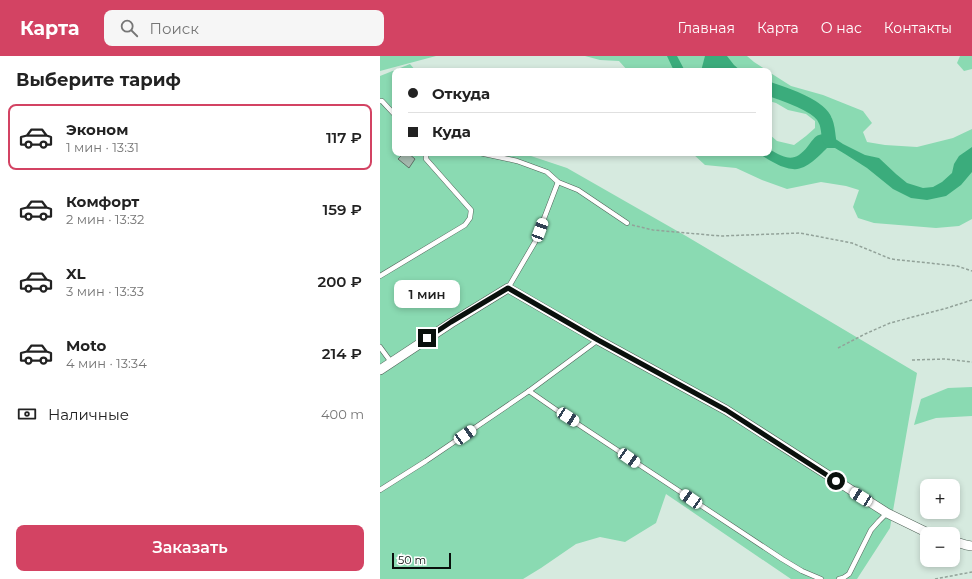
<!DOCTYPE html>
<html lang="ru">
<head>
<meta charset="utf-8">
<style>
	:root { --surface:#fff; --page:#f6f6f6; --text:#222; --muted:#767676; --line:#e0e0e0; --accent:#d34363 }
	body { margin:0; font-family:Montserrat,sans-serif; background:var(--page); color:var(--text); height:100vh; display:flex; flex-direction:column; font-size:15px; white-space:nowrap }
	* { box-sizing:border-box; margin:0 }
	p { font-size:13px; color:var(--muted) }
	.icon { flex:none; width:22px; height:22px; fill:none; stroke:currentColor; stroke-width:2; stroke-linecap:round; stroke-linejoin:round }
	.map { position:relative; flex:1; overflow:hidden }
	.details { display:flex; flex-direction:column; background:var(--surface); width:380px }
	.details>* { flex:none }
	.guide { position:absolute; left:12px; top:12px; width:380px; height:88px; border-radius:8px; box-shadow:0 2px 6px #0003; display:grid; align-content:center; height:88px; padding:0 16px; background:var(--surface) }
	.fabs { position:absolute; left:540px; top:423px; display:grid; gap:8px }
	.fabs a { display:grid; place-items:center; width:40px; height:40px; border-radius:8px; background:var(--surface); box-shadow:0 2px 6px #0003; font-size:20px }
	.scale { position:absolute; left:12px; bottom:10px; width:59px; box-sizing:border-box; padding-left:4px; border:2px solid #09100c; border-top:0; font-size:11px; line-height:14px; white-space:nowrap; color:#09100c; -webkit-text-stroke:3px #fff; paint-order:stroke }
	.end { position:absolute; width:18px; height:18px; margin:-9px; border:5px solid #09100c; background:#fff; box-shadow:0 0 0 2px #fff }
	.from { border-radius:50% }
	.bubble { position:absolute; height:28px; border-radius:8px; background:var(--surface); box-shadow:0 2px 6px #0003; font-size:13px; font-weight:600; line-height:28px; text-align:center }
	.car { position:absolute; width:12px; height:24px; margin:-12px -6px; border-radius:5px; box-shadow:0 0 3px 1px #0007; background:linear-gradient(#fff 24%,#345 0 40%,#fff 0 76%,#345 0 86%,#fff 0) }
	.guide b { display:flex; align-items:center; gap:14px; height:38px; font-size:15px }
	.guide b+b { border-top:1px solid var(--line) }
	.guide i { width:10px; height:10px; background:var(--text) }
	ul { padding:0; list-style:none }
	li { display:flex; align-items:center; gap:12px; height:66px; margin:0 8px 6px; padding:0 8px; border:2px solid transparent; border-radius:8px }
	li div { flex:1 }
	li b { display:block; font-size:15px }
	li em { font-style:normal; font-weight:600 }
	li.selected { border-color:var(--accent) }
	li>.icon { width:36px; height:36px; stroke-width:1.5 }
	h2 { padding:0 16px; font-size:18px; line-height:48px }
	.pay { display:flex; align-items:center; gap:10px; height:44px; padding:0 16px; font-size:15px }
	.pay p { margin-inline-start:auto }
	.primary-button { display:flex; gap:8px; margin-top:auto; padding:8px 16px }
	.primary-button a { flex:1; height:46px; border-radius:8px; background:var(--accent); color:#fff; font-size:16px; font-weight:600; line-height:46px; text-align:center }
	header { display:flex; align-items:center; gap:24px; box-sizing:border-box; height:56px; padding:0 20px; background:var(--accent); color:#fff }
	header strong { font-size:19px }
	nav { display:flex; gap:22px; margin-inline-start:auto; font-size:14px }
	.search { width:280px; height:36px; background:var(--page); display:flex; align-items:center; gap:10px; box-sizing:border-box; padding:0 14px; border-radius:8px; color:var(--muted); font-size:15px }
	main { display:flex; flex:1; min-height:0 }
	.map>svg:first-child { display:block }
	.green { fill:#8adab2 }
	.water { fill:#3bac7c }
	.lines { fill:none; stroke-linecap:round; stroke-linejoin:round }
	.river { stroke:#3bac7c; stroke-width:14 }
	.building { fill:#a5b9ae; stroke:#5e7066 }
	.service-casing { stroke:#516359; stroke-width:5.5 }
	.minor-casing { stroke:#516359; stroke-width:10 }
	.path { stroke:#92a299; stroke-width:1.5; stroke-dasharray:3 2; stroke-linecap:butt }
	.service { stroke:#fff; stroke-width:4.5 }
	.minor { stroke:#fff; stroke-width:9 }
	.route { stroke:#09100c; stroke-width:5 }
</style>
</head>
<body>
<header>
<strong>Карта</strong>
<div class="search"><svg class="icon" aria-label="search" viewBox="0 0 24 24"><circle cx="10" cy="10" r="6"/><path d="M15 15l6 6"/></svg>Поиск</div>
<nav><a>Главная</a><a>Карта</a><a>О нас</a><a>Контакты</a></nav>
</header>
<main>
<section class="details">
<h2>Выберите тариф</h2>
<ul>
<li class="selected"><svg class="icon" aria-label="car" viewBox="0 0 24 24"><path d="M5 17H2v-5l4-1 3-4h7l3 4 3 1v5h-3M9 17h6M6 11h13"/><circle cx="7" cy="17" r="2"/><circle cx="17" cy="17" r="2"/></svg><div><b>Эконом</b><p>1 мин · 13:31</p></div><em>117 ₽</em></li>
<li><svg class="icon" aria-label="car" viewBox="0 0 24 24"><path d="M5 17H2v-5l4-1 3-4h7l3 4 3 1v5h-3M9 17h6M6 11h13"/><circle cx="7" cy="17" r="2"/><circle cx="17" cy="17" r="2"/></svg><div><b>Комфорт</b><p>2 мин · 13:32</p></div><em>159 ₽</em></li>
<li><svg class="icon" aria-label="car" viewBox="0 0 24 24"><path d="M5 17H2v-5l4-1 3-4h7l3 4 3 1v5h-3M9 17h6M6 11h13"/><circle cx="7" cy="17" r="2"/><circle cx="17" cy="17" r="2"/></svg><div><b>XL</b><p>3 мин · 13:33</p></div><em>200 ₽</em></li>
<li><svg class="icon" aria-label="car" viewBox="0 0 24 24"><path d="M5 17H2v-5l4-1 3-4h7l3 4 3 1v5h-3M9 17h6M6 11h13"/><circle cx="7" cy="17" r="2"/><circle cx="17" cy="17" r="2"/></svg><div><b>Moto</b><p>4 мин · 13:34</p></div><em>214 ₽</em></li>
</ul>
<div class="pay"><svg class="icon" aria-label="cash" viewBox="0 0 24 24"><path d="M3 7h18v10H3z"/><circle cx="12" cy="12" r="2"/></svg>Наличные<p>400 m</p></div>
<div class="primary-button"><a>Заказать</a></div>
</section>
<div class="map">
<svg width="592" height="523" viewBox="0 0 592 523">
	<rect width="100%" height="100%" fill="#d6eadf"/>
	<!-- green -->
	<g class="green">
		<polygon points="0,0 56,0 0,15"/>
		<polygon points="205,0 367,0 374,6 388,15 248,15 239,5 220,4"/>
		<polygon points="580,0 592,0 592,13 584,15 577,7"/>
		<polygon points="30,8 36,15 15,15 15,97 142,97 187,112 306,180 537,317 510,472 477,523 411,523 286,438 276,467 245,486 220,481 196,488 161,512 143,523 0,523 0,20"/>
		<polygon points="389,16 411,30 443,39 483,55 492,67 483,76 487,86 505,89 537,91 573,82 592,73 592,163 579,170 556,172 494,167 478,162 473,151 479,134 466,130 441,126 407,133 382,124 356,112 325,109 312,97 389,97 389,78 397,85 414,89 426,80 435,72 435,65 426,58 408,54 396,47 389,45"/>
		<polygon points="592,331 592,360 556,362 534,369 541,343 568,332"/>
	</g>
	<!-- water -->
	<g class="water">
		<polygon points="287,0 297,0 305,15 294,15"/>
		<polygon points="325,0 347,0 354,9 361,15 321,15"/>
		<path d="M446,78L454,82L463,88L485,99L499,102L516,118L527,127L543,132L553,131L562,126L572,117L574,108L579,100L592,91V116L581,129L566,140L547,144L531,142L513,133L487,112L465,98L455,92H447C439,100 425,115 413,113C400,112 388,103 378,97H389V93C406,103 415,107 428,90C431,86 435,80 439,79C441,78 444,78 446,78Z"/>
	</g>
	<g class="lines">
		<!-- river -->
		<path class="river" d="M389,33C404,38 439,49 445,64C448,69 448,77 449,83"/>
	</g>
	<!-- building -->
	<g class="building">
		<polygon points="24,97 28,97 35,103 29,112 18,103"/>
		<polygon points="72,230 79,240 71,245 65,234"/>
	</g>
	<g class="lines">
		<!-- service casing -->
		<g class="service-casing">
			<g id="service">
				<polyline points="0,45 2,45 15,59"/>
				<polyline points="100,97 137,105 167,116 178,126 198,134 247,167"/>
				<polyline points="0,220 85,169 90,162 91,154 46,103 46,97"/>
				<polyline points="128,232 155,186 178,126"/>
				<polyline points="0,291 11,306"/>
				<polyline points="149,335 175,353 402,503 422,515 441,523"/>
				<polyline points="0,434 46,405 149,335 218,284"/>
				<polyline points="459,523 463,522 469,518 491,474 499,465 507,457"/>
			</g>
		</g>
		<!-- minor casing -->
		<g class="minor-casing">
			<g id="minor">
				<polyline points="0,314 71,267 128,232 218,284 346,354 507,457 550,478"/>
				<polyline points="573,485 586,489 592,490"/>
			</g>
		</g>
		<!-- path -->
		<g class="path">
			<polyline points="252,169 273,174 341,180 420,177 472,187 511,203 577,210 592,215"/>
			<polyline points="458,292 485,278 510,267 567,252 592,244"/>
			<polyline points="532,304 565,303 592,306"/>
			<polyline points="555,523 592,516"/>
		</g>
		<!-- service -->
		<use href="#service" class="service"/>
		<!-- minor -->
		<use href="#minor" class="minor"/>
	</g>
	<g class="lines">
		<!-- route -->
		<polyline class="route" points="47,282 71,266 128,232 218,284 346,354 456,425"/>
	</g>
</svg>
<div class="fabs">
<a>+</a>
<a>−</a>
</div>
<div class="scale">50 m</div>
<i class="end from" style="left:456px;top:425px"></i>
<i class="end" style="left:47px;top:282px"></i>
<div class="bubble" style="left:14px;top:224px;width:66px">1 мин</div>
<i class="car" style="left:160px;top:174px;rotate:20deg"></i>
<i class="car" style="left:188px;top:361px;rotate:123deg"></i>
<i class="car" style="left:85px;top:379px;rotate:56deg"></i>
<i class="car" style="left:249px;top:402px;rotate:124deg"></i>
<i class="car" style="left:481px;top:441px;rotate:302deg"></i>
<i class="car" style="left:311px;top:443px;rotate:304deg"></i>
<div class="guide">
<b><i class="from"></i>Откуда</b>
<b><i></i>Куда</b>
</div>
</div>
</main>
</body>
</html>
